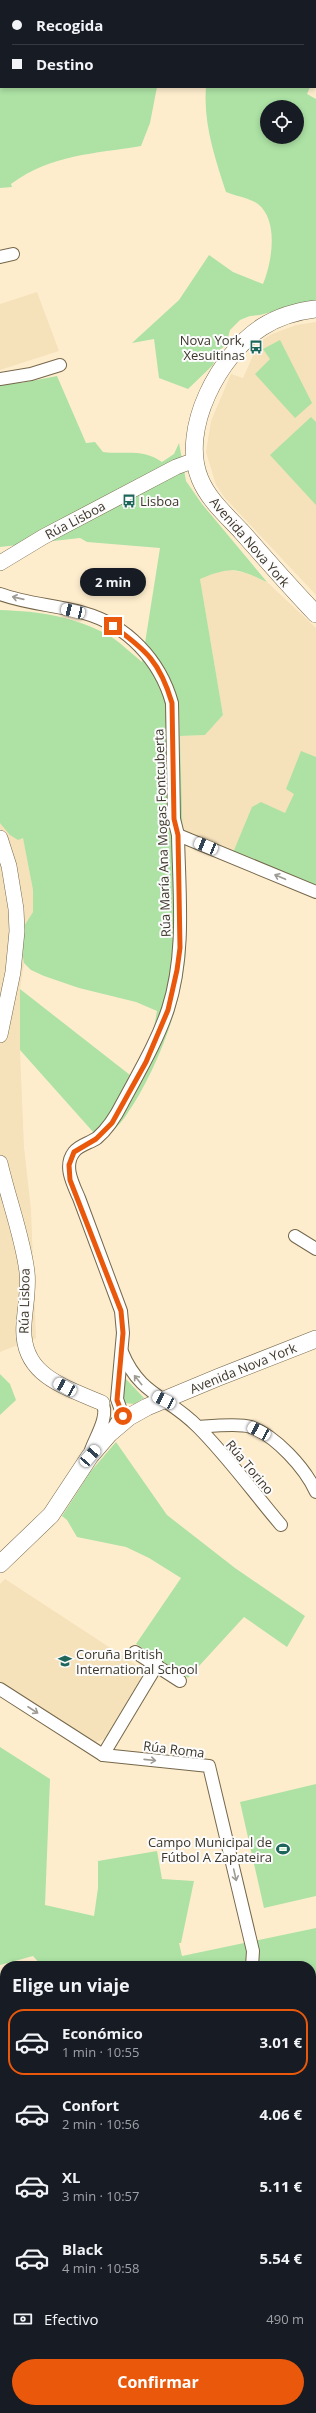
<!DOCTYPE html>
<html lang="es">
<head>
<meta charset="utf-8">
<style>
	:root { --surface:#171b24; --page:#242831; --text:#f1f3f6; --muted:#9ea1a6; --line:#363941; --accent:#ea580c }
	body { margin:0; font-family:"Open Sans",sans-serif; background:var(--page); color:var(--text); height:100vh; display:flex; flex-direction:column; font-size:15px; white-space:nowrap }
	* { box-sizing:border-box; margin:0 }
	p { font-size:13px; color:var(--muted) }
	.icon { flex:none; width:22px; height:22px; fill:none; stroke:currentColor; stroke-width:2; stroke-linecap:round; stroke-linejoin:round }
	.map { position:relative; flex:1; overflow:hidden }
	.details { position:absolute; left:0px; top:1961px; width:316px; height:452px; display:flex; flex-direction:column; background:var(--surface); border-radius:16px 16px 0 0; box-shadow:0 2px 6px #0003 }
	.details>* { flex:none }
	.hud { position:absolute; left:0px; top:0px; width:316px; height:88px; box-shadow:0 2px 6px #0003; display:grid; align-content:center; height:88px; padding:0 12px; background:var(--surface) }
	.controls { position:absolute; left:260px; top:100px; display:grid; gap:8px }
	.controls a { display:grid; place-items:center; width:44px; height:44px; border-radius:50%; background:var(--surface); box-shadow:0 2px 6px #0003; font-size:20px }
	.end { position:absolute; width:18px; height:18px; margin:-9px; border:5px solid #ea580c; background:#fff; box-shadow:0 0 0 2px #fff }
	.from { border-radius:50% }
	.bubble { position:absolute; height:28px; border-radius:14px; background:var(--surface); box-shadow:0 2px 6px #0003; font-size:13px; font-weight:700; line-height:28px; text-align:center }
	.car { position:absolute; width:12px; height:24px; margin:-12px -6px; border-radius:5px; box-shadow:0 0 3px 1px #0007; background:linear-gradient(#fff 24%,#345 0 40%,#fff 0 76%,#345 0 86%,#fff 0) }
	.hud b { display:flex; align-items:center; gap:14px; height:38px; font-size:15px }
	.hud b+b { border-top:1px solid var(--line) }
	.hud i { width:10px; height:10px; background:var(--text) }
	ul { padding:0; list-style:none }
	li { display:flex; align-items:center; gap:12px; height:66px; margin:0 8px 6px; padding:0 4px; border:2px solid transparent; border-radius:16px }
	li div { flex:1 }
	li b { display:block; font-size:15px }
	li em { font-style:normal; font-weight:700 }
	li.current { border-color:var(--accent) }
	li>.icon { width:36px; height:36px; stroke-width:1.5 }
	h2 { padding:0 12px; font-size:18px; line-height:48px }
	.pay { display:flex; align-items:center; gap:10px; height:44px; padding:0 12px; font-size:15px }
	.pay p { margin-inline-start:auto }
	.button { display:flex; gap:8px; margin-top:auto; padding:8px 12px }
	.button a { flex:1; height:46px; border-radius:24px; background:var(--accent); color:#fff; font-size:16px; font-weight:700; line-height:46px; text-align:center }
	.map>svg:first-child { display:block }
	.built { fill:#f5e1ba }
	.green { fill:#ade2a4; fill-rule:evenodd }
	.lines { fill:none; stroke-linecap:round; stroke-linejoin:round }
	.minor-casing { stroke:#75674a; stroke-width:14 }
	.tertiary-casing { stroke:#75674a; stroke-width:16 }
	.secondary-casing { stroke:#75674a; stroke-width:18 }
	.minor { stroke:#fff; stroke-width:12 }
	.tertiary { stroke:#fff; stroke-width:15 }
	.secondary { stroke:#fff; stroke-width:17 }
	.oneway { stroke:#9e9a94 }
	.route { stroke:#ea580c; stroke-width:5 }
	.labels { text-anchor:middle; dominant-baseline:central; stroke-width:4; stroke-linejoin:round; paint-order:stroke }
	.poi-label { font-size:13px; fill:#3d362a; stroke:#fcfcfc; text-anchor:end }
	.street-label { font-size:13px; fill:#3d362a; stroke:#fcfcfc }
</style>
</head>
<body>
<div class="map">
<svg width="316" height="2413" viewBox="0 0 316 2413">
	<rect width="100%" height="100%" fill="#feedcd"/>
	<!-- built -->
	<g class="built">
		<polygon points="37,292 59,351 0,370 0,304"/>
		<polygon points="316,322 316,595 225,498 216,485 206,452 211,421 231,374 243,378 259,342 272,334 296,325"/>
		<polygon points="224,569 246,573 267,582 316,628 316,890 183,831 180,736 205,735 223,715 200,579"/>
		<polygon points="0,806 23,837 33,890 33,912 24,926 21,947 24,963 20,989 20,1050 24,1147 31,1210 36,1338 0,1352"/>
		<polygon points="5,1579 138,1666 141,1678 105,1739 96,1742 0,1684 0,1584"/>
	</g>
	<!-- green -->
	<g class="green">
		<polygon points="113,0 316,0 316,75 315,77 315,1"/>
		<path d="M0,19L1,87H157L150,123L141,146C94,154 52,154 11,184L12,187L0,188Z"/>
		<path d="M206,87H310L307,94L316,99V300L260,315L250,316L240,320L230,330L226,345L218,351L213,365L188,389L159,378L154,339L132,343L179,300L209,255L233,272L263,284C272,262 279,221 258,204C250,198 235,196 226,192C215,158 203,123 206,87ZM267,107H297V137H267Z"/>
		<polygon points="280,340 312,403 295,418 255,374 270,359 263,349"/>
		<path d="M57,376L86,443L95,442L103,452C126,455 142,448 162,462L174,454L179,443L186,481L202,504L267,582C236,568 232,566 200,579L223,715L205,735L180,736L186,947C184,1001 156,1073 125,1117C119,1126 109,1134 102,1142L20,1050V989L130,1075L152,1038L157,1011L136,1002L79,988L44,976L31,970L24,963L21,947L24,926L33,912V890L23,838L18,840L10,835L0,823V610C39,611 79,617 113,638C123,645 132,654 142,662L160,548L87,542L80,538L0,547V383H21Z"/>
		<polygon points="311,417 316,422 316,505 270,455"/>
		<polygon points="301,751 316,757 316,889 232,855 252,807 261,802 285,813 294,794 286,789"/>
		<polygon points="0,1374 10,1384 16,1400 0,1415"/>
		<polygon points="124,1377 144,1398 134,1404 124,1403 121,1394"/>
		<polygon points="116,1442 167,1515 235,1568 305,1616 287,1647 244,1617 188,1678 136,1644 181,1578 149,1558 126,1547 77,1537 67,1520 62,1516 91,1471"/>
		<polygon points="0,1747 50,1779 45,1905 94,1916 98,1888 98,1861 157,1851 162,1879 194,1881 181,1943 179,1943 182,1956 316,1928 316,2164 311,2161 311,1966 42,1966 33,1956 0,1965"/>
		<polygon points="316,1784 316,1896 264,1908 240,1802"/>
	</g>
	<g class="lines">
		<!-- minor casing -->
		<g class="minor-casing">
			<g id="minor">
				<polyline points="0,257 13,254"/>
				<polyline points="0,379 31,374 60,365"/>
				<path d="M0,594C27,604 56,605 84,613C127,625 160,660 172,703L174,819L178,835C179,892 186,953 168,1009C157,1042 139,1072 123,1102C116,1116 109,1128 97,1138C90,1143 79,1145 74,1152C63,1166 73,1184 79,1198L121,1311L123,1333L117,1399L123,1416L116,1423"/>
				<polyline points="178,835 316,892"/>
				<polyline points="295,1236 316,1249"/>
				<path d="M122,1352C140,1396 168,1396 198,1427C228,1457 253,1492 281,1525"/>
				<path d="M199,1427C212,1426 239,1423 251,1427C276,1436 305,1468 316,1492"/>
				<path d="M91,1450C95,1438 110,1415 102,1403"/>
				<polyline points="135,1652 180,1681"/>
				<polyline points="0,1689 103,1755 209,1766 253,1951 252,1966"/>
				<polyline points="103,1755 157,1665"/>
				<polyline points="311,2023 316,2028"/>
				<polyline points="0,2271 5,2277"/>
				<polyline points="0,2293 5,2292"/>
				<polyline points="114,2408 118,2413"/>
			</g>
		</g>
		<!-- tertiary casing -->
		<g class="tertiary-casing">
			<g id="tertiary">
				<polyline points="0,563 43,537 176,467 195,460"/>
				<polyline points="0,838 9,866 16,909 17,931 13,972 0,1035"/>
				<path d="M0,1163C8,1198 23,1238 27,1272C29,1289 25,1307 24,1324C20,1375 63,1386 102,1403"/>
			</g>
		</g>
		<!-- secondary casing -->
		<g class="secondary-casing">
			<g id="secondary">
				<path d="M316,309C298,311 278,317 262,327C220,354 179,429 200,479C208,499 226,515 241,531C266,559 290,587 316,614"/>
				<polyline points="0,1564 51,1515 90,1456 109,1434 129,1417 147,1407 219,1377 316,1339"/>
			</g>
		</g>
		<!-- minor -->
		<use href="#minor" class="minor"/>
		<!-- tertiary -->
		<use href="#tertiary" class="tertiary"/>
		<!-- secondary -->
		<use href="#secondary" class="secondary"/>
	</g>
	<!-- one-way arrows -->
	<defs><path id="oneway-shaft" d="M-6 0H5M1.5-3L5.5 0L1.5 3" fill="none" stroke-width="1.6" stroke-linecap="round" stroke-linejoin="round"/></defs>
	<g class="oneway">
		<use href="#oneway-shaft" transform="translate(18 598) rotate(-167)"/>
		<use href="#oneway-shaft" transform="translate(280 877) rotate(-157)"/>
		<use href="#oneway-shaft" transform="translate(138 1380) rotate(-129)"/>
		<use href="#oneway-shaft" transform="translate(33 1710) rotate(33)"/>
		<use href="#oneway-shaft" transform="translate(150 1760) rotate(6)"/>
		<use href="#oneway-shaft" transform="translate(235 1875) rotate(77)"/>
	</g>
	<g class="lines">
		<!-- route -->
		<path class="route" d="M113,626C146,650 160,662 172,703L174,819L178,835L180,948L177,970L168,1010L146,1062L112,1123L96,1139L74,1152L69,1165L70,1180L121,1311L123,1333L117,1400L123,1416"/>
	</g>
	<!-- icons -->
	<defs>
		<g id="bus-bare" transform="scale(1.08)"><path d="M-5-6H5V4H4V6H2V4H-2V6H-4V4H-5ZM-3.5-4V0h7V-4ZM-3.5 1.2v1.5H-2V1.2ZM2 1.2v1.5H3.5V1.2Z" fill="#1e655a" stroke="#fcfcfc" stroke-width="2.5" paint-order="stroke"/></g>
		<g id="school-bare" transform="scale(1.08)"><path d="M0-5L7-2L0 1L-7-2ZM-4 1L0 2.5L4 1V4Q0 6-4 4Z" fill="#1e655a" stroke="#fcfcfc" stroke-width="2.5" paint-order="stroke"/></g>
		<g id="stadium-bare" transform="scale(1.08)"><path d="M0-5a6.5 5 0 1 0 0 10a6.5 5 0 1 0 0-10ZM-3.5-1.8h7v3.6h-7Z" fill="#1e655a" stroke="#fcfcfc" stroke-width="2.5" paint-order="stroke"/></g>
	</defs>
	<g fill-rule="evenodd">
		<use href="#bus-bare" x="256" y="347"/>
		<use href="#bus-bare" x="129" y="501"/>
		<use href="#school-bare" x="65" y="1661"/>
		<use href="#stadium-bare" x="283" y="1849"/>
	</g>
	<g class="labels">
		<!-- poi labels -->
		<g class="poi-label">
			<text x="245" y="340">Nova York,<tspan x="245" dy="15">Xesuitinas</tspan></text>
			<text x="140" y="501" text-anchor="start">Lisboa</text>
			<text x="76" y="1654" text-anchor="start">Coruña British<tspan x="76" dy="15">International School</tspan></text>
			<text x="272" y="1842">Campo Municipal de<tspan x="272" dy="15">Fútbol A Zapateira</tspan></text>
		</g>
		<!-- street labels -->
		<g class="street-label">
			<text transform="translate(75 520) rotate(-28)">Rúa Lisboa</text>
			<text transform="translate(250 542) rotate(49)">Avenida Nova York</text>
			<text transform="translate(162 833) rotate(-92)">Rúa María Ana Mogas Fontcuberta</text>
			<text transform="translate(24 1301) rotate(-89)">Rúa Lisboa</text>
			<text transform="translate(243 1368) rotate(-22)">Avenida Nova York</text>
			<text transform="translate(250 1467) rotate(50)">Rúa Torino</text>
			<text transform="translate(174 1749) rotate(7)">Rúa Roma</text>
		</g>
	</g>
</svg>
<div class="controls">
<a><svg class="icon" aria-label="locate" viewBox="0 0 24 24"><circle cx="12" cy="12" r="6"/><path d="M12 2v4M12 18v4M2 12h4M18 12h4"/></svg></a>
</div>
<i class="end from" style="left:123px;top:1416px"></i>
<i class="end" style="left:113px;top:626px"></i>
<div class="bubble" style="left:80px;top:568px;width:66px">2 min</div>
<i class="car" style="left:73px;top:611px;rotate:283deg"></i>
<i class="car" style="left:206px;top:846px;rotate:292deg"></i>
<i class="car" style="left:65px;top:1387px;rotate:299deg"></i>
<i class="car" style="left:164px;top:1400px;rotate:297deg"></i>
<i class="car" style="left:259px;top:1431px;rotate:298deg"></i>
<i class="car" style="left:90px;top:1456px;rotate:41deg"></i>
<div class="hud">
<b><i class="from"></i>Recogida</b>
<b><i></i>Destino</b>
</div>
<section class="details">
<h2>Elige un viaje</h2>
<ul>
<li class="current"><svg class="icon" aria-label="car" viewBox="0 0 24 24"><path d="M5 17H2v-5l4-1 3-4h7l3 4 3 1v5h-3M9 17h6M6 11h13"/><circle cx="7" cy="17" r="2"/><circle cx="17" cy="17" r="2"/></svg><div><b>Económico</b><p>1 min · 10:55</p></div><em>3.01 €</em></li>
<li><svg class="icon" aria-label="car" viewBox="0 0 24 24"><path d="M5 17H2v-5l4-1 3-4h7l3 4 3 1v5h-3M9 17h6M6 11h13"/><circle cx="7" cy="17" r="2"/><circle cx="17" cy="17" r="2"/></svg><div><b>Confort</b><p>2 min · 10:56</p></div><em>4.06 €</em></li>
<li><svg class="icon" aria-label="car" viewBox="0 0 24 24"><path d="M5 17H2v-5l4-1 3-4h7l3 4 3 1v5h-3M9 17h6M6 11h13"/><circle cx="7" cy="17" r="2"/><circle cx="17" cy="17" r="2"/></svg><div><b>XL</b><p>3 min · 10:57</p></div><em>5.11 €</em></li>
<li><svg class="icon" aria-label="car" viewBox="0 0 24 24"><path d="M5 17H2v-5l4-1 3-4h7l3 4 3 1v5h-3M9 17h6M6 11h13"/><circle cx="7" cy="17" r="2"/><circle cx="17" cy="17" r="2"/></svg><div><b>Black</b><p>4 min · 10:58</p></div><em>5.54 €</em></li>
</ul>
<div class="pay"><svg class="icon" aria-label="cash" viewBox="0 0 24 24"><path d="M3 7h18v10H3z"/><circle cx="12" cy="12" r="2"/></svg>Efectivo<p>490 m</p></div>
<div class="button"><a>Confirmar</a></div>
</section>
</div>
</body>
</html>
